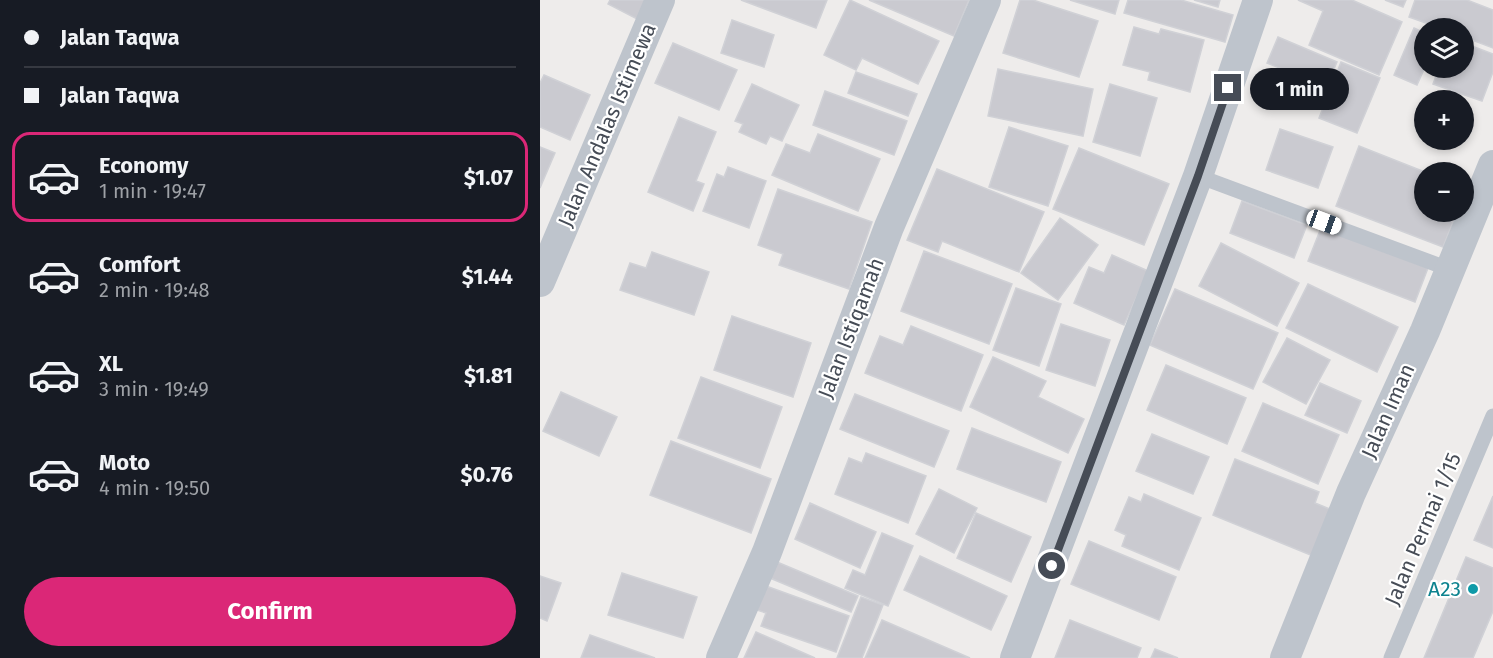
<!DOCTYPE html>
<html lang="en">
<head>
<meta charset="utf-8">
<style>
	:root { --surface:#171b24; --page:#20242c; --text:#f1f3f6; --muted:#9ea1a6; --line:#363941; --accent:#db2777 }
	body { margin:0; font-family:"Fira Sans",sans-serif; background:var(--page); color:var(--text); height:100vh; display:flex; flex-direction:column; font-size:22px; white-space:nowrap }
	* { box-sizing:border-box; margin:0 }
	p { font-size:20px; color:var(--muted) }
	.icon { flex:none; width:33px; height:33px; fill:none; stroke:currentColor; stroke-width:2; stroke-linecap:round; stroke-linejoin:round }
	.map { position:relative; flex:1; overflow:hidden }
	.side { display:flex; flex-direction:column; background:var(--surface); width:540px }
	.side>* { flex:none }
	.banner { display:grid; align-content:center; height:132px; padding:0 24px; background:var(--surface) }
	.controls { position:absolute; left:874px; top:18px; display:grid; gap:12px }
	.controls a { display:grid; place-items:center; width:60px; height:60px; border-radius:50%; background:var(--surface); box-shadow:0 3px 9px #0003; font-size:30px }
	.end { position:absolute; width:27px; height:27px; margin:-14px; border:8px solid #464c56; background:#fff; box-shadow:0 0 0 3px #fff }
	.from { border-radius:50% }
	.bubble { position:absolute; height:42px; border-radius:21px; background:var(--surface); box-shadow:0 3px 9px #0003; font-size:20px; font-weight:700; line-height:42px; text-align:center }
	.car { position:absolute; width:18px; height:36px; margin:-18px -9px; border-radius:8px; box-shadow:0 0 4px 2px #0007; background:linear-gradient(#fff 24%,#345 0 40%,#fff 0 76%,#345 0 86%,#fff 0) }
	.banner b { display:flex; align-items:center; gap:21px; height:57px; font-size:22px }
	.banner b+b { border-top:2px solid var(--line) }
	.banner i { width:15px; height:15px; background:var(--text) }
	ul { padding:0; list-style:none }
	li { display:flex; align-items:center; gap:18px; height:90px; margin:0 12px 9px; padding:0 12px; border:3px solid transparent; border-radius:18px }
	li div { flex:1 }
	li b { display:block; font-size:22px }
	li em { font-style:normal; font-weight:700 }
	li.selected { border-color:var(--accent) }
	li>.icon { width:54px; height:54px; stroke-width:1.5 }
	.button { display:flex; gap:12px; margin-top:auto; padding:12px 24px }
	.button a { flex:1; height:69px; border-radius:36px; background:var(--accent); color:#fff; font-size:24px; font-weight:700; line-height:69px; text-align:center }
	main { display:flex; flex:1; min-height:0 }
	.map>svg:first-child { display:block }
	.building { fill:#cacad0; stroke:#d0d1d6; stroke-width:1.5 }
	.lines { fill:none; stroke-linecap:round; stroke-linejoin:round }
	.service { stroke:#bec4cc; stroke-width:15 }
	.minor { stroke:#bec4cc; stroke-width:30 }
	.route { stroke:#464c56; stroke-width:8 }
	.culture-dot { fill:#0f9aa8; stroke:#fff; stroke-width:2 }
	.labels { text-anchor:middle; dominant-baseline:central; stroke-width:4.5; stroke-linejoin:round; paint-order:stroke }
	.street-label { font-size:21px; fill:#464c56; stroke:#fff }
	.culture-label { font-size:21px; fill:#0d838f; stroke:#fff; text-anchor:end }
</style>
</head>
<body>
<main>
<section class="side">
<div class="banner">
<b><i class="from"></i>Jalan Taqwa</b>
<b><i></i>Jalan Taqwa</b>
</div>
<ul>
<li class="selected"><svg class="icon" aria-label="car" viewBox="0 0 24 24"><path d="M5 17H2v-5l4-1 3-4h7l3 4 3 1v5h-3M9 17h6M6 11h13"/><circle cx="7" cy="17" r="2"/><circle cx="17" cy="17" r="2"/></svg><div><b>Economy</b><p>1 min · 19:47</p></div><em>$1.07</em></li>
<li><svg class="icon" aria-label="car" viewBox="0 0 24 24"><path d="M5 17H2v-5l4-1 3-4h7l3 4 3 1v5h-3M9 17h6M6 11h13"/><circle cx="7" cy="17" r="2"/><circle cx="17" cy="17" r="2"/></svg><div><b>Comfort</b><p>2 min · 19:48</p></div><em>$1.44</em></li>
<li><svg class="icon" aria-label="car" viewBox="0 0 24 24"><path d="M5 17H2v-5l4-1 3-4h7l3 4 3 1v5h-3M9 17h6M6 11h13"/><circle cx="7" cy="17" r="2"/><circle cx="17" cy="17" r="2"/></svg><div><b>XL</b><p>3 min · 19:49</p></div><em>$1.81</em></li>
<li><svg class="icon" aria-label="car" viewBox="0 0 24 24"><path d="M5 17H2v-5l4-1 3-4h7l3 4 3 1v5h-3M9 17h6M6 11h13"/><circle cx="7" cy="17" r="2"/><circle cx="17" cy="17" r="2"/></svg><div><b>Moto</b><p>4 min · 19:50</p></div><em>$0.76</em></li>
</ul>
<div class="button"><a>Confirm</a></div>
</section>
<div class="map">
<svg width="953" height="658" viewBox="0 0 953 658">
	<rect width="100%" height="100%" fill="#eeeceb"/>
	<!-- building -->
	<g class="building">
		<polygon points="70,0 114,0 103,22 68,4"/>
		<polygon points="201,0 287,0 276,28"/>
		<polygon points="310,0 399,41 378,84 322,58 316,70 284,55"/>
		<polygon points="329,0 429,0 414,36"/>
		<polygon points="480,0 493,0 558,21 539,77 463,53"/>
		<polygon points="530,0 579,0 575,14"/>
		<polygon points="588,0 641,0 693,15 685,42 584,13"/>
		<polygon points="654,0 680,0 678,7"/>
		<polygon points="758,0 812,0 862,22 839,75 769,45 783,11"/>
		<polygon points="845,0 866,0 863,7"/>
		<polygon points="875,0 927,0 953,10 953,48 924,37 924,28 900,28 869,17"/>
		<polygon points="192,20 234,35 224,67 181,53"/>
		<polygon points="594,27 619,34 621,29 664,40 650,92 608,80 610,72 583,65"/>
		<polygon points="874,28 885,33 885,67 877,85 854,75"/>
		<polygon points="738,37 797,62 780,101 755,91 762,77 727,63"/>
		<polygon points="133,43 197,70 179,110 115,83"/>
		<polygon points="924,43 953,54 953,72 942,101 893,84 899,68 924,68"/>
		<polygon points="801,62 840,78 817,133 779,118"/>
		<polygon points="458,69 553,89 543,136 448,116"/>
		<polygon points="316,72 377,94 368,116 308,93"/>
		<polygon points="4,75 50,95 30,140 0,127 0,83"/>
		<polygon points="212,84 259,105 242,141 230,136 226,144 199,132 203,124 195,121"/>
		<polygon points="570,84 617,98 600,156 553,142"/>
		<polygon points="285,91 367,121 354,155 273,125"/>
		<polygon points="139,117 176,132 156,181 164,184 153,211 108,192"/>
		<polygon points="469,127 528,146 508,206 449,187"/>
		<polygon points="740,129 793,147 778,188 726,170"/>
		<polygon points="278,134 340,159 318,211 232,175 246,144 270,153"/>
		<polygon points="819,146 885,172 885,212 917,212 903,247 796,206"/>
		<polygon points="0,147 15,153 0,188"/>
		<polygon points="539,148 629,184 604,245 513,209"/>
		<polygon points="188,167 226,181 209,228 163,211 177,174 184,177"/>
		<polygon points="397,169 504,212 479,272 402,241 398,252 367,240"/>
		<polygon points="238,189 332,222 309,289 239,265 243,254 218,245"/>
		<polygon points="702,201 767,225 754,258 690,233"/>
		<polygon points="520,218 558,245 518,300 481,273"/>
		<polygon points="781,228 888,268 875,302 768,261"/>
		<polygon points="681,243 759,283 737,326 659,286"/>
		<polygon points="384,251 472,284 449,344 361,311"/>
		<polygon points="112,252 169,272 154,315 80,290 90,263 106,268"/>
		<polygon points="572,255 608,271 584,325 534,303 549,267 564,273"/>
		<polygon points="768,284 858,327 837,372 746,328"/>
		<polygon points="476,288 521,304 499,366 453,350"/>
		<polygon points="635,289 738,333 713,389 610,345"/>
		<polygon points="192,316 271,343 253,397 174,370"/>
		<polygon points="521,324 570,340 555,386 506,370"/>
		<polygon points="371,326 443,355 421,411 325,373 340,336 363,345"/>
		<polygon points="747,338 790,360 766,404 723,382"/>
		<polygon points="453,357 506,381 498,397 544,419 528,453 430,407"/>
		<polygon points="626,365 706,398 687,444 607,410"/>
		<polygon points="161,377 242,407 220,468 138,438"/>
		<polygon points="780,383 821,401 807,433 765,415"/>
		<polygon points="21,392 77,417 59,456 3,431"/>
		<polygon points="315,394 409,431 394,467 300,429"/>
		<polygon points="723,403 799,435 778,484 702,451"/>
		<polygon points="432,428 521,462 506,502 417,469"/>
		<polygon points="612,434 669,457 653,494 596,471"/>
		<polygon points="131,441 231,479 211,533 110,495"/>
		<polygon points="326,453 386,476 368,523 295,494 309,458 322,463"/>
		<polygon points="695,459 779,492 775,503 792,510 773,556 673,515"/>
		<polygon points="399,489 437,508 414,553 376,534"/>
		<polygon points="604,494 661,518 639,570 582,546 586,535 575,530 589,497 601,502"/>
		<polygon points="953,496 953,548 934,540"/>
		<polygon points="270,503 336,532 320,568 255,539"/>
		<polygon points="436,513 491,537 471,582 417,558"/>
		<polygon points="342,533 373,546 348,606 305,588 313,570 325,575"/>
		<polygon points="549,541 636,577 619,620 531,584"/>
		<polygon points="380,556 467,596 451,630 364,590"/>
		<polygon points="926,557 953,568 953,611 933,658 884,658"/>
		<polygon points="237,562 318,596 311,612 230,578"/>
		<polygon points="82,573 157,597 143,638 68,615"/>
		<polygon points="0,576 21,583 7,621 0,618"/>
		<polygon points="226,586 309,616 296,652 221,626 226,613 217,610"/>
		<polygon points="321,597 343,605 322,658 297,658"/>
		<polygon points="342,620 430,658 325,658"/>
		<polygon points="530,620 601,648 597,658 515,658"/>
		<polygon points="216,632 275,658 204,658"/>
		<polygon points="50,635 115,658 41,658"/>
		<polygon points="615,649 638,658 611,658"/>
	</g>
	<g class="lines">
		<!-- service -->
		<g class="service">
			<polyline points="658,176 909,269"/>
			<polyline points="851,658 953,416"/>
		</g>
		<!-- minor -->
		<g class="minor">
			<polyline points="0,282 120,0"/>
			<polyline points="181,658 227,552 349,227 446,0"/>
			<polyline points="475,658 658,176 718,0"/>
			<polyline points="745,658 811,493 885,331 953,165"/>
		</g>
	</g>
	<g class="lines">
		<!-- route -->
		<polyline class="route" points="512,566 658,176 688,88"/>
	</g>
	<!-- markers -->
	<circle class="culture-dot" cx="933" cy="589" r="6"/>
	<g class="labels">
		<!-- street labels -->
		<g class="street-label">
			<text transform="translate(67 125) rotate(-67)">Jalan Andalas Istimewa</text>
			<text transform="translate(311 328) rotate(-69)">Jalan Istiqamah</text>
			<text transform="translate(848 411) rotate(-66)">Jalan Iman</text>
			<text transform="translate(883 529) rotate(-67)">Jalan Permai 1/15</text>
		</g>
		<!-- culture labels -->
		<g class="culture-label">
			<text x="921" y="589">A23</text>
		</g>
	</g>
</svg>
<div class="controls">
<a><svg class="icon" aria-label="layers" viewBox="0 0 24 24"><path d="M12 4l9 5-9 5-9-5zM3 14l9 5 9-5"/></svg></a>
<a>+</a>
<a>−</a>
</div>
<i class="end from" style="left:512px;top:566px"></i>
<i class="end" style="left:688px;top:88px"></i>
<div class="bubble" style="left:710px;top:68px;width:99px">1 min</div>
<i class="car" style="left:784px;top:222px;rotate:110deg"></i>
</div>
</main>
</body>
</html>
